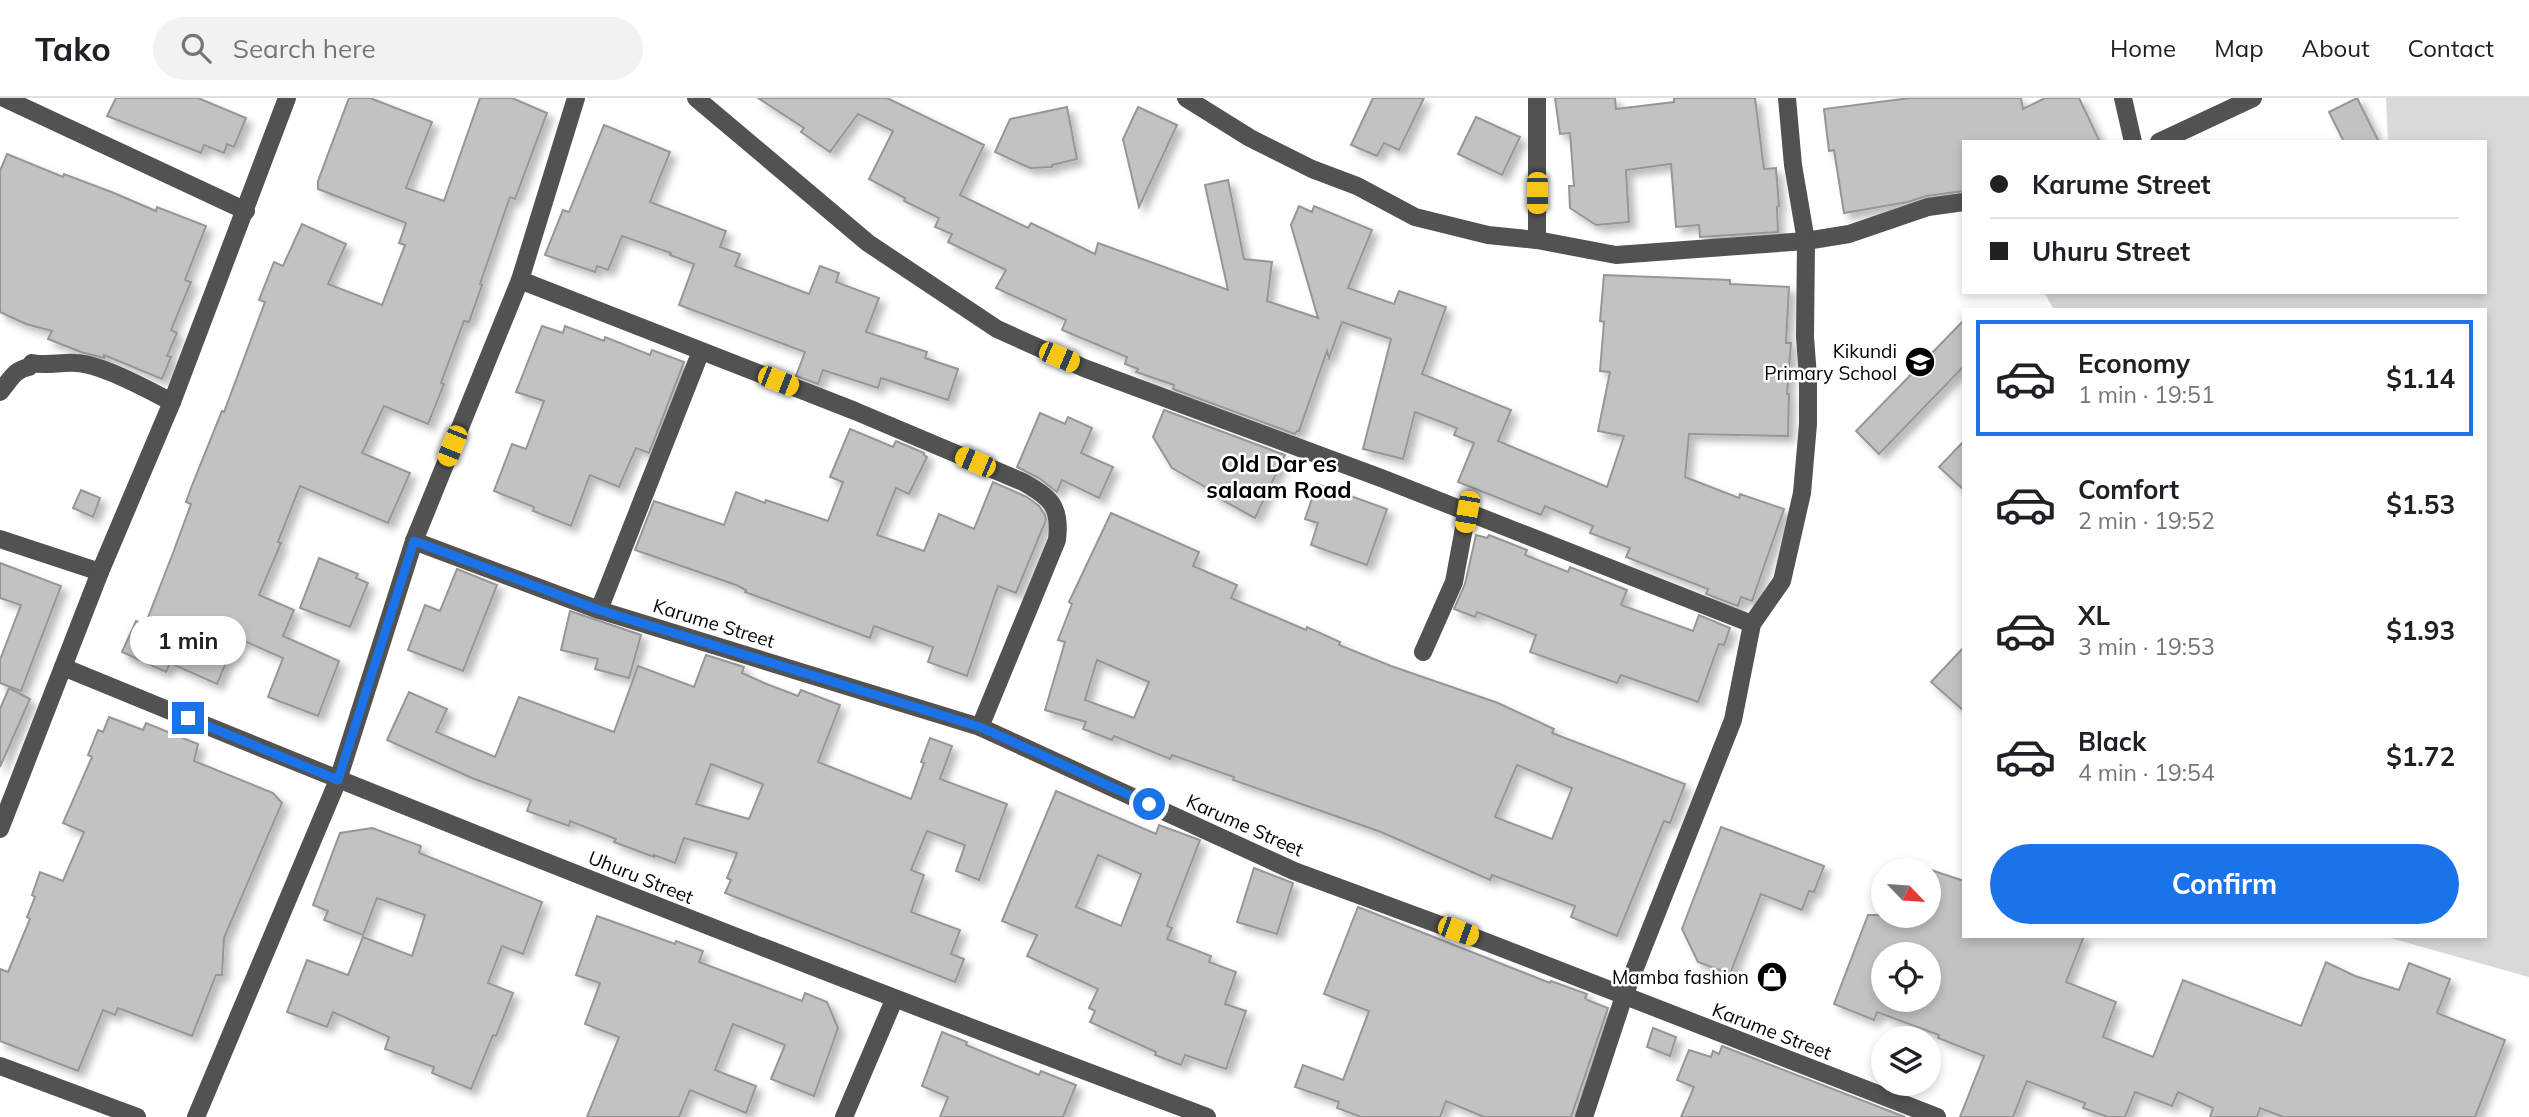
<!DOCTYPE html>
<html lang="en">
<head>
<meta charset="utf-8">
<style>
	:root { --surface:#fff; --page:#f2f2f2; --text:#202124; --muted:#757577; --line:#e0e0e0; --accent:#1a73e8 }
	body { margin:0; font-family:Mulish,sans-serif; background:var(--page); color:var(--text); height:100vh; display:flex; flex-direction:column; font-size:26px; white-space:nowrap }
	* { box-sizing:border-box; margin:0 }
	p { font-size:23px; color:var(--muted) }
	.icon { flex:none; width:38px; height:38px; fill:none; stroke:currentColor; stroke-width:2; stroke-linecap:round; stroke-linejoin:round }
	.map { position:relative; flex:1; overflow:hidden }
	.panel { position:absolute; left:1962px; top:210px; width:525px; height:630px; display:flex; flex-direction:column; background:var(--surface); border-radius:0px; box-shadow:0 4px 10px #0003 }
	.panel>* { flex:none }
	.banner { position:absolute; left:1962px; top:42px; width:525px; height:154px; border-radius:0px; box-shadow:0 4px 10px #0003; display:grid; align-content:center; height:154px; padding:0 28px; background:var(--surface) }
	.needle { width:46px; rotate:115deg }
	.fabs { position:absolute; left:1871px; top:760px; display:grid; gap:14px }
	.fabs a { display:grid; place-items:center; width:70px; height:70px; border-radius:50%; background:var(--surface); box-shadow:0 4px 10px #0003; font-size:35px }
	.end { position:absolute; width:32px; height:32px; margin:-16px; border:9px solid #1a73e8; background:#fff; box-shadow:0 0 0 4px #fff }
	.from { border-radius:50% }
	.bubble { position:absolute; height:49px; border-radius:24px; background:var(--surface); box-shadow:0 4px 10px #0003; font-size:23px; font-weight:700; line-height:49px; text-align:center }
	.car { position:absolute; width:21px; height:42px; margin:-21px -10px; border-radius:9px; box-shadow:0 0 5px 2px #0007; background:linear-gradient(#f5c518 24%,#345 0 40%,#f5c518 0 76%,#345 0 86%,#f5c518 0) }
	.banner b { display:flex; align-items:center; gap:24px; height:66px; font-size:26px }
	.banner b+b { border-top:2px solid var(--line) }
	.banner i { width:18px; height:18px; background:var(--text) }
	ul { padding:12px 0 0; list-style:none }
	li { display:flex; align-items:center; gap:21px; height:116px; margin:0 14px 10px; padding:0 14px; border:4px solid transparent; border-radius:0px }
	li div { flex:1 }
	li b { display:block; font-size:26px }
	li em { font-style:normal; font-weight:700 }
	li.current { border-color:var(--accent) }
	li>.icon { width:63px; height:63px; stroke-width:1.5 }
	.button { display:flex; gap:14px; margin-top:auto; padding:14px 28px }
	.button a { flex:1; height:80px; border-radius:42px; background:var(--accent); color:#fff; font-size:28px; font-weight:700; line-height:80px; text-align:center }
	header { display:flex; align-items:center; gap:42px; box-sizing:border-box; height:98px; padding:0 35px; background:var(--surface); border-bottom:2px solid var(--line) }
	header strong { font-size:33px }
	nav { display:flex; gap:38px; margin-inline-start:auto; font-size:24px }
	.search { width:490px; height:63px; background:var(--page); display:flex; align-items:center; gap:18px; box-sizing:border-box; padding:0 24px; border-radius:38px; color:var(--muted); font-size:26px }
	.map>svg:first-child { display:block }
	.green { fill:#d9d9d9 }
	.building { fill:#c2c2c2; stroke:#969696; stroke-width:2; fill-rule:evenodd; filter:url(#shadow) }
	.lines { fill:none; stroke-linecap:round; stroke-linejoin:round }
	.minor { stroke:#525252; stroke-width:18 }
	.route { stroke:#1a73e8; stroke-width:9 }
	.labels { text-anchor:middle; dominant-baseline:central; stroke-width:5; stroke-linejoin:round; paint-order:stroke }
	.poi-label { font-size:19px; fill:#000; stroke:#fff; text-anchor:end }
	.street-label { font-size:19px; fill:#000; stroke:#fff }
	.quarter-label { font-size:23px; font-weight:bold; fill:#000; stroke:#fff }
</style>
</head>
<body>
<header>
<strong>Tako</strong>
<div class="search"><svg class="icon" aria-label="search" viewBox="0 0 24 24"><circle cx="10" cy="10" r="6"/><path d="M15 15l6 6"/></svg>Search here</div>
<nav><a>Home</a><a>Map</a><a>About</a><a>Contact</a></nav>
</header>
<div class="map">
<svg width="2529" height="1019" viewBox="0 0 2529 1019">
	<defs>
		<filter id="shadow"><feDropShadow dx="6" dy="6" stdDeviation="3.5" flood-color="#0004"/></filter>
	</defs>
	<rect width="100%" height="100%" fill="#fff"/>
	<!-- green -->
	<polygon class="green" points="2386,0 2529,0 2529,879 2383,838 2485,838 2485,212 2054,212 2044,194 2485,194 2485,44 2388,44"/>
	<!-- building -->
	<g class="building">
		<polygon points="116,0 198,0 246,20 234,49 227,46 224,55 204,47 201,55 107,18"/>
		<polygon points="349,0 370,0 432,24 406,90 444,103 480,0 512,0 547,15 515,101 510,99 480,186 482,187 469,224 464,223 441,285 444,286 428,326 384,308 362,355 410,375 388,425 300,388 278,444 281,445 259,497 294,512 283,538 339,563 318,618 268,599 283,560 242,542 233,559 229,558 217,586 170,565 166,574 122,554 136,523 145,527 173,455 191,406 186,404 191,390 222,313 224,314 265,204 259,202 274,164 283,168 302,126 346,146 328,186 382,207 405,147 399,145 406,125 318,91 318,83"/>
		<polygon points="758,0 887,0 984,47 960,97 1028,130 1031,125 1095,156 1098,145 1228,192 1205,87 1228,82 1244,161 1272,164 1267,203 1318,220 1291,127 1299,108 1312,114 1314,108 1372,132 1348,190 1394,206 1399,193 1446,209 1422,276 1511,312 1498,343 1607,389 1624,338 1598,333 1610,274 1600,273 1604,224 1600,223 1604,177 1730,182 1730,186 1789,189 1786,245 1791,245 1787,296 1789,296 1788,338 1689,336 1685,379 1739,400 1740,396 1784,411 1752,503 1741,499 1738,508 1706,496 1708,491 1626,459 1630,450 1590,435 1593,428 1545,408 1541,417 1458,384 1474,345 1454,337 1457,330 1415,314 1403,361 1363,351 1391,241 1342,224 1329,260 1327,253 1299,333 1297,333 1295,336 1173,291 1174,287 1136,274 1138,271 1125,266 1127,259 1062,232 1066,222 996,190 1006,172 948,144 952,136 935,129 939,120 904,103 905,100 869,81 893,33 858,16 830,54 801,34 804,30"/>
		<polygon points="1373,0 1424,0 1399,52 1384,45 1377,58 1351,47"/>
		<polygon points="1555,0 1615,0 1616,11 1674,4 1674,0 1755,0 1764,71 1776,70 1779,108 1777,109 1778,134 1700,139 1699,127 1676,129 1671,66 1626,72 1629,124 1596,127 1570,110 1569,88 1574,88 1570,35 1560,36"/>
		<polygon points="1910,0 2021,0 2023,11 2045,0 2079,0 2100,44 1964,44 1964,93 1926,98 1908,104 1844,115 1834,52 1829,53 1824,11"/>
		<polygon points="2357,0 2379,44 2344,44 2329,14"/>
		<polygon points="1067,9 1077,61 1052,67 1052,69 1030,70 995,54 1010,21"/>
		<polygon points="1138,9 1177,27 1139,109 1123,41"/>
		<polygon points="1476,19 1520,39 1502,77 1458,56"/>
		<polygon points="604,27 670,54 650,104 726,133 720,149 740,156 735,168 809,196 820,168 839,175 836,184 879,200 866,234 927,254 925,260 958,271 948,302 881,280 878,290 823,272 818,286 796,278 805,254 679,207 694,166 670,157 671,155 622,138 608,172 597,168 595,174 545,157 563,112 569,114"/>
		<polygon points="7,56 63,79 64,76 114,95 156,113 157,109 206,128 185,182 191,184 171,232 177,235 167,258 171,259 162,281 104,257 104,260 81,254 48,241 52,233 26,226 0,214 0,73"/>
		<polygon points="1964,222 1964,268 1879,356 1856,333"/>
		<polygon points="542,228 563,235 565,228 604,243 605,239 650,257 652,252 684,264 649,355 636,350 619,389 590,377 571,428 533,413 534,409 494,393 512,346 526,351 544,303 516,294"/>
		<polygon points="1164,312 1285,357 1255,420 1213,397 1214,394 1172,370 1153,339"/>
		<polygon points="1040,315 1065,326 1068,319 1092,330 1081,355 1113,369 1099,400 1062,382 1057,394 1039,380 1017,369"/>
		<polygon points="850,331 893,349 896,343 924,355 924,357 927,359 909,396 896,390 877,437 924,453 939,416 974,431 993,384 1027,399 1039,408 1045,417 1046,422 1016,495 998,488 967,578 928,564 933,549 874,528 870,540 745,494 746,492 736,487 635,452 654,403 724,427 736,394 765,405 766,402 828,423 843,384 830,379"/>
		<polygon points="1964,343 1964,392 1939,369"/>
		<polygon points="1317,386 1387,411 1367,467 1311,447 1318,425 1305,421"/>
		<polygon points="81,392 100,400 93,419 73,410"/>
		<path d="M1111,415L1199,454L1193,468L1237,487L1231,500L1306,532L1307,529L1340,544L1339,547L1391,568L1498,605L1554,631L1552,635L1685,686L1670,725L1664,723L1617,838L1571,819L1575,808L1492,777L1490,782L1381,734L1233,682L1234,679L1172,657L1170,661L1114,638L1112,642L1083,631L1086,624L1045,612L1065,544L1058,542L1072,506L1069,504ZM1097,562L1149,584L1134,620L1085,602ZM1517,667L1572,690L1552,741L1495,719Z"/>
		<polygon points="1476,437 1487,440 1489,437 1527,452 1525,457 1568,474 1570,469 1627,492 1621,507 1693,533 1699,517 1730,530 1724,547 1719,546 1698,604 1621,577 1617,585 1530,554 1536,537 1477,514 1475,519 1454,511 1465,486"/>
		<polygon points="319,460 358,476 356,480 368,485 350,529 300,510"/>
		<polygon points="0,465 61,488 21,593 0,585 0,562 21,507 0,500"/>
		<polygon points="457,471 497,487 463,573 408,552 425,507 440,513"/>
		<polygon points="570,513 641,537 629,580 595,571 598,561 561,552"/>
		<polygon points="1964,549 1964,613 1931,584"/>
		<path d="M706,557L744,569L742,575L764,585L798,598L801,592L840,607L818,664L911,701L924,665L921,664L930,640L952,648L940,681L1007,706L979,782L956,773L965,747L927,733L911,772L924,777L911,814L960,832L951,856L964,861L955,884L725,795L731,782L727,780L737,755L684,740L675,765L654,757V759L614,744L616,741L570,723L569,728L527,713L531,702L472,680L387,642L409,594L447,611L436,634L495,659L519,599L614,634L638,568L694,589ZM711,666L763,686L749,721L696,706Z"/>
		<polygon points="9,590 30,601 0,669 0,611"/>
		<polygon points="109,619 143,632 146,625 198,646 194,663 273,695 282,705 224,840 222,877 216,877 192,938 118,910 115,917 103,912 78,973 0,943 0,871 8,874 30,821 27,819 35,799 32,797 40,774 63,783 84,734 63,725 92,659 88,657 98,632 103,634"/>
		<path d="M1056,693L1156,736L1159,727L1200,742L1167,828L1172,830L1167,841L1211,858L1209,864L1236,874L1225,906L1246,913L1226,971L1185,957L1181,967L1155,957L1156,954L1090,924L1095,913L1089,910L1098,891L1027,858L1037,837L1002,823ZM1098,757L1141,776L1121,828L1076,809Z"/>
		<polygon points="1721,729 1824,768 1814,794 1809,793 1802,812 1761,796 1730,876 1698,864 1682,831"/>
		<polygon points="372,730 421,748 419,755 542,804 523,856 502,848 488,885 513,895 496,938 493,937 471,991 432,975 434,969 385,951 389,939 333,914 327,929 287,914 307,862 348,877 363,839 412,858 425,817 377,800 363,837 324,822 328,813 313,807 340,735"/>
		<polygon points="1254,770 1293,785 1277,836 1237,824"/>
		<path d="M1928,771L1964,783V838H2084L2066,884L2116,904L2103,939L2153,959L2183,882L2301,928L2326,864L2355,878L2399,892L2409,865L2450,881L2437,915L2505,942L2475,1019H2283L2260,1010L2257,1019H2210L2213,1010L2178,994L2172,1008L2135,994L2125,1019H2108L2083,1010L2085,1005L2027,983L2013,1019H1960L1984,958L1938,940L1939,937L1877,914L1874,922L1834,906L1868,817H1928ZM1883,856H1928V901H1883Z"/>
		<polygon points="1358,809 1550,885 1551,883 1587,896 1585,900 1587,902 1608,910 1571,1019 1484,1019 1446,1003 1440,1019 1361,1019 1337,1010 1339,1004 1295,989 1303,967 1343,982 1369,913 1324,896"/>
		<polygon points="597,818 675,846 676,843 703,853 699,864 802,903 805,895 827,904 838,930 814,998 771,981 785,947 733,926 715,972 756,988 746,1015 690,992 679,1019 587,1019 619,939 585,926 600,885 576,877"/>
		<polygon points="1653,930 1676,939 1670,958 1647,949"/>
		<polygon points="942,934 967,944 966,947 1039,977 1041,973 1076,987 1063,1019 940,1019 948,999 922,988"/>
		<polygon points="1722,948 1905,1019 1681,1019 1694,989 1677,982 1689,952 1711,959 1713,953 1719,956"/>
	</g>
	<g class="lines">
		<!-- minor -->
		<g class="minor">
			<polyline points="4,0 246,113"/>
			<polyline points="696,0 868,145 997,231 1084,270 1381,380 1752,526"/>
			<polyline points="1186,0 1250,40 1312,71 1357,88 1415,119 1488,137 1537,142 1616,157 1806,143 1849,136 1928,109 1964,104"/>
			<polyline points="1537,0 1537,142"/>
			<polyline points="2123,0 2133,44"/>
			<polyline points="2159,44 2253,0"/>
			<path d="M520,182L855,313L1023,384C1051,400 1061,408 1057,442L980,629"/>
			<path d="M0,294C10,283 13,272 29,269L32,265C47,268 60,264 76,265C102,266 148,292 172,304"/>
			<polyline points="0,441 100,474"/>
			<polyline points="414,443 599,512 980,629 1294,773 1481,842 1937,1019"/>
			<polyline points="599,512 701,253"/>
			<polyline points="1423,554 1454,484 1467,414"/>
			<path d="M63,569C442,725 824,875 1207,1019"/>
			<polyline points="0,731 100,474 172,304 287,0"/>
			<polyline points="0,968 137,1019"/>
			<polyline points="196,1019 338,682 414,443 520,182 576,0"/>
			<polyline points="844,1019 894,902"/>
			<polyline points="1584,1019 1624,898 1733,622 1752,526 1782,483 1802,395 1808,326 1808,279 1805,239 1806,143 1793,67 1787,0"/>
		</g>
	</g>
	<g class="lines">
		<!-- route -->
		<polyline class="route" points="188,620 338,682 414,443 599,512 980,629 1149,706"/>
	</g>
	<!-- icons -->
	<defs>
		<g id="school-disc" transform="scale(1.575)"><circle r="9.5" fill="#000" stroke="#fff"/><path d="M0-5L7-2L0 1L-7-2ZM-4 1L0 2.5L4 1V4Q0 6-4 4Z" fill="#fff"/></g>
		<g id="shop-disc" transform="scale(1.575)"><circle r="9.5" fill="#000" stroke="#fff"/><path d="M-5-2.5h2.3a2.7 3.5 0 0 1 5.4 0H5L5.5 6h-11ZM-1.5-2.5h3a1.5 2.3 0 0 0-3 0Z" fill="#fff"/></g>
	</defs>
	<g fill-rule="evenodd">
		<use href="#school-disc" x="1920" y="264"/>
		<use href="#shop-disc" x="1772" y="879"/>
	</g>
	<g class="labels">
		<!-- poi labels -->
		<g class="poi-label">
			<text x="1897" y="253">Kikundi<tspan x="1897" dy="22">Primary School</tspan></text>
			<text x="1749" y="879">Mamba fashion</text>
		</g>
		<!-- street labels -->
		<g class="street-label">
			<text transform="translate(714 525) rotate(17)">Karume Street</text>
			<text transform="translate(1245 727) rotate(24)">Karume Street</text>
			<text transform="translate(641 779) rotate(22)">Uhuru Street</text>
			<text transform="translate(1772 933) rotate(21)">Karume Street</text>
		</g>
		<!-- quarter labels -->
		<g class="quarter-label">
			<text x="1279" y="365">Old Dar es<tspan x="1279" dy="26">salaam Road</tspan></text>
		</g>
	</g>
</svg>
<div class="fabs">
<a><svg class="needle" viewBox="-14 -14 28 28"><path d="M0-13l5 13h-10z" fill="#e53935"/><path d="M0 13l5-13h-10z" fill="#757577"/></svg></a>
<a><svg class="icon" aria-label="locate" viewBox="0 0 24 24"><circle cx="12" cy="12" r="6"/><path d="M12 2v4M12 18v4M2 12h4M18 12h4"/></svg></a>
<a><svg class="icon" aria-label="layers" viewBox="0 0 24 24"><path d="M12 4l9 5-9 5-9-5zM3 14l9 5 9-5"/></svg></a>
</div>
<i class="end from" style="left:1149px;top:706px"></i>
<i class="end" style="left:188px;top:620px"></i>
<div class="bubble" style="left:130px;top:518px;width:116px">1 min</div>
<i class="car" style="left:1537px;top:95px;rotate:180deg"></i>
<i class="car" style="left:1059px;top:259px;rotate:113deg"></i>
<i class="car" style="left:778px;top:283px;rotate:112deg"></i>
<i class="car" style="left:452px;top:348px;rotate:202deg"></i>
<i class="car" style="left:975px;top:364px;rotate:293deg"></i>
<i class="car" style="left:1467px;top:414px;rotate:190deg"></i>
<i class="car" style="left:1458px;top:833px;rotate:110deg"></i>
<div class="banner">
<b><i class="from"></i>Karume Street</b>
<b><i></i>Uhuru Street</b>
</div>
<section class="panel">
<ul>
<li class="current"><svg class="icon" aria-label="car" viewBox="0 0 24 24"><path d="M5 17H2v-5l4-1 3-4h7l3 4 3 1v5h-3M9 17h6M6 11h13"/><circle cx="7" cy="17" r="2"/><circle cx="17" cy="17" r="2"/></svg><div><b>Economy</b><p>1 min · 19:51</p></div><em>$1.14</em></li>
<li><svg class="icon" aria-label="car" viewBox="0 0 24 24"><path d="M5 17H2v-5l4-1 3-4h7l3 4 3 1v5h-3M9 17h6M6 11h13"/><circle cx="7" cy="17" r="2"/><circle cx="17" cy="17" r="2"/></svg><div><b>Comfort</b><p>2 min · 19:52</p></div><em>$1.53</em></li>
<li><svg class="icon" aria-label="car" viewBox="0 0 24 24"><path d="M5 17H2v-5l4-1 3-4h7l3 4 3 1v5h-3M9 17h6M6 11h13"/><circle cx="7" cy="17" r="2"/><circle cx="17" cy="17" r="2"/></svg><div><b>XL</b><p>3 min · 19:53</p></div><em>$1.93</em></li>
<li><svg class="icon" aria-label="car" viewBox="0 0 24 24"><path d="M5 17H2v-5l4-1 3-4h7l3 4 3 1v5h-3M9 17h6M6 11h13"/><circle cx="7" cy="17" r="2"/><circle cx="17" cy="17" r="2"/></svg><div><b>Black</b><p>4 min · 19:54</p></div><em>$1.72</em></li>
</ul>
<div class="button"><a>Confirm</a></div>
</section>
</div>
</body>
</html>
